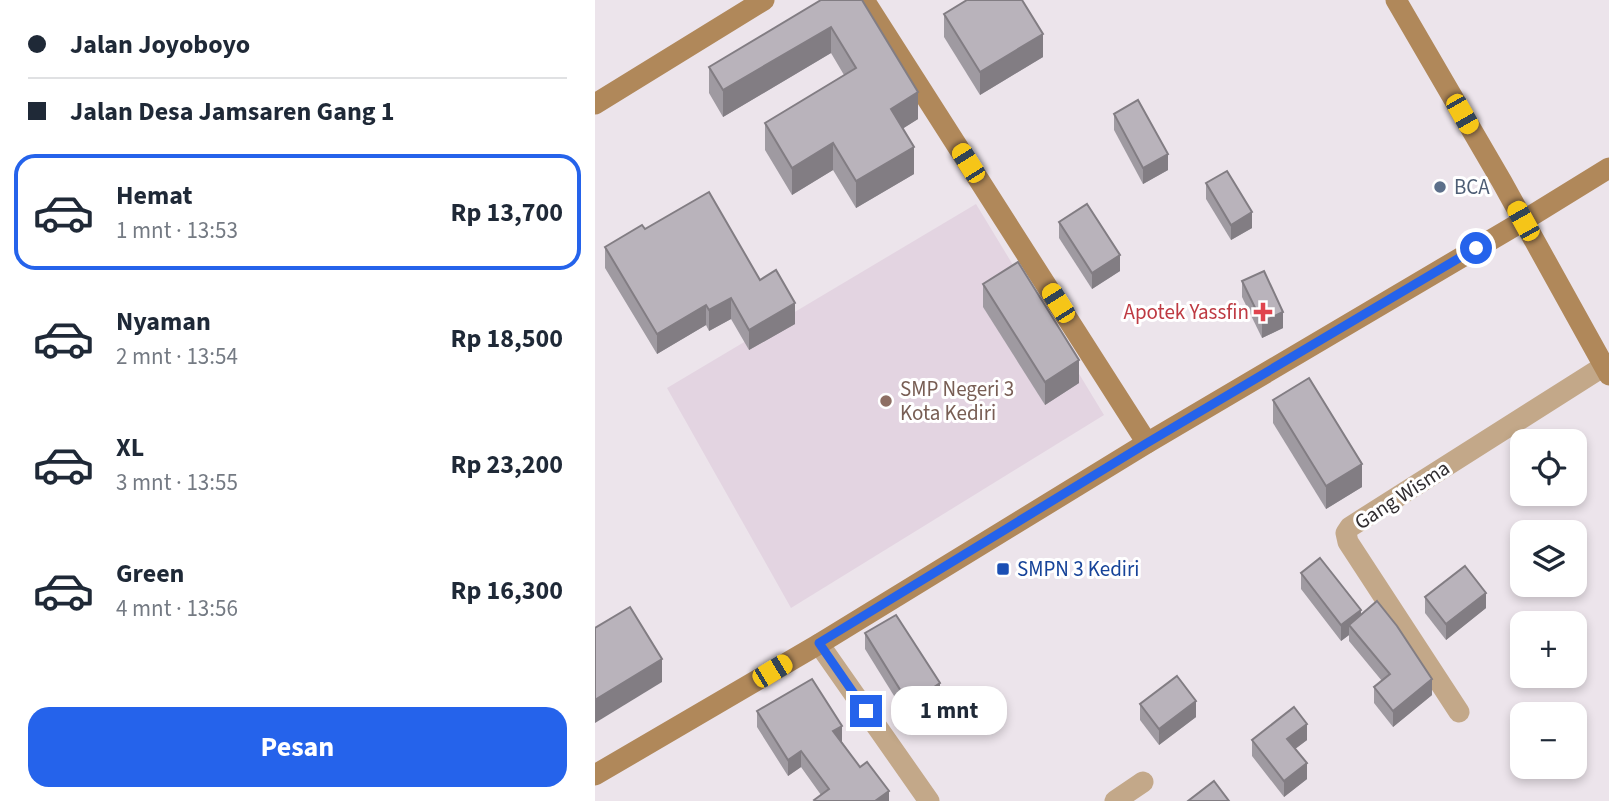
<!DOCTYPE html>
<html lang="id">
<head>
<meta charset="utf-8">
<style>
	:root { --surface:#fff; --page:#f2f2f3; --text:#1f2937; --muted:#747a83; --line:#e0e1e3; --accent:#2563eb }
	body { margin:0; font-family:"Source Sans 3",sans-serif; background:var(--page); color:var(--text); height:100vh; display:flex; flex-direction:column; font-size:26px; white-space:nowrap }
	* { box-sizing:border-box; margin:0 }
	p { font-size:23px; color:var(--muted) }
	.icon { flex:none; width:38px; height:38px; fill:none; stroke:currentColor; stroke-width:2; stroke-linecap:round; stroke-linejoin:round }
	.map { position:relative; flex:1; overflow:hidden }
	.drawer { display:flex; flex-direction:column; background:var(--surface); width:595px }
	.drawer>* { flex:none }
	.guide { display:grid; align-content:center; height:154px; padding:0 28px; background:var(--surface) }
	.tools { position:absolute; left:915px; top:429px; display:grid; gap:14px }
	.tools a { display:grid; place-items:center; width:77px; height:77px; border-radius:14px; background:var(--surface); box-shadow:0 4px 10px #0003; font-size:35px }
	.end { position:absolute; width:32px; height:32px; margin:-16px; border:9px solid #2563eb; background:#fff; box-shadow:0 0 0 4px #fff }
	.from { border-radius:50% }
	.bubble { position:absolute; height:49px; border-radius:21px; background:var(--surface); box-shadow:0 4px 10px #0003; font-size:23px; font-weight:700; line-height:49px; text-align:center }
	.car { position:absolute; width:21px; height:42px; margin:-21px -10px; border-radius:9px; box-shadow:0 0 5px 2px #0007; background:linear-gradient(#f5c518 24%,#345 0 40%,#f5c518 0 76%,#345 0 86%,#f5c518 0) }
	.guide b { display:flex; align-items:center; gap:24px; height:66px; font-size:26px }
	.guide b+b { border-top:2px solid var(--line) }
	.guide i { width:18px; height:18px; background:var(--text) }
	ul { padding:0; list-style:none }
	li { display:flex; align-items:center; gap:21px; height:116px; margin:0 14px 10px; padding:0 14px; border:4px solid transparent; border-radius:21px }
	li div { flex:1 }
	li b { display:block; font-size:26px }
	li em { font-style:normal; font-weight:700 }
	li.on { border-color:var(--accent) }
	li>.icon { width:63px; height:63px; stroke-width:1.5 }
	.action { display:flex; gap:14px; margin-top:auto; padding:14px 28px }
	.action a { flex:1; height:80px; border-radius:21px; background:var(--accent); color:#fff; font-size:28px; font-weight:700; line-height:80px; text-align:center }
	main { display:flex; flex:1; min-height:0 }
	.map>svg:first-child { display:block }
	.built { fill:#e3d4e1 }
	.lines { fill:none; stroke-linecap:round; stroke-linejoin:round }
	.street { stroke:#c3a889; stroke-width:21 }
	.secondary { stroke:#b0885a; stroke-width:21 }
	.wall { fill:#9f9aa1 }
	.shaded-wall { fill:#827d83 }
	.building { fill:#b9b3bb; stroke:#827d83; stroke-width:2 }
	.route { stroke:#2563eb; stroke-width:9 }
	.service-dot { fill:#5c6f8a; stroke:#fff; stroke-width:2.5 }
	.health-dot { fill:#e0444e; stroke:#fff; stroke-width:2.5 }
	.education-dot { fill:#8d6e63; stroke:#fff; stroke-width:2.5 }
	.transit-dot { fill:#1a4fb4; stroke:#fff; stroke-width:2.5 }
	.labels { text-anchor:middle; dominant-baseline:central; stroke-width:6; stroke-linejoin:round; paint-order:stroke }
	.service-label { font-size:21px; fill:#4e5e75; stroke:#fff; text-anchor:start }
	.health-label { font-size:21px; fill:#be3a42; stroke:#fff; text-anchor:end }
	.education-label { font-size:21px; fill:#785e54; stroke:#fff; text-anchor:start }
	.street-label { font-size:21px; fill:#302d30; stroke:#fff }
	.transit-label { font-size:21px; fill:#164399; stroke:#fff; text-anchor:start }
</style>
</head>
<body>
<main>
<section class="drawer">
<div class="guide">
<b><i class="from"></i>Jalan Joyoboyo</b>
<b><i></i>Jalan Desa Jamsaren Gang 1</b>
</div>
<ul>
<li class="on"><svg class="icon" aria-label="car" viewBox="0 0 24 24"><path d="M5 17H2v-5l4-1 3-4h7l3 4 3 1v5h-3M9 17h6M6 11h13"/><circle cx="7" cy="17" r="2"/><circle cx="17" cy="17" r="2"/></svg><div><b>Hemat</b><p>1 mnt · 13:53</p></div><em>Rp 13,700</em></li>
<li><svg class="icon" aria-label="car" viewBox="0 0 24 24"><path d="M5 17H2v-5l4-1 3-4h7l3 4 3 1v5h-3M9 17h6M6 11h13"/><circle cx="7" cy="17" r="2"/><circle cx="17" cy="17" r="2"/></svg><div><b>Nyaman</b><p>2 mnt · 13:54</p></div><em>Rp 18,500</em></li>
<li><svg class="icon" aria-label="car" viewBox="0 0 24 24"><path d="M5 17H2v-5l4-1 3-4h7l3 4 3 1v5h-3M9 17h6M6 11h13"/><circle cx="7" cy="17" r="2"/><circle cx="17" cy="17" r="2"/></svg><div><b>XL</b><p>3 mnt · 13:55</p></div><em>Rp 23,200</em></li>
<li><svg class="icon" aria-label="car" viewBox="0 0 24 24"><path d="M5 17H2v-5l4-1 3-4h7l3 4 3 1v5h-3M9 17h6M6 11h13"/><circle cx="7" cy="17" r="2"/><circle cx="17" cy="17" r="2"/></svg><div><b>Green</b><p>4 mnt · 13:56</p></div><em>Rp 16,300</em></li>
</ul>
<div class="action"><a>Pesan</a></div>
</section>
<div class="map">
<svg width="1014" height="801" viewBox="0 0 1014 801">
	<rect width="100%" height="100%" fill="#ece4eb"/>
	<!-- built -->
	<polygon class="built" points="381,204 509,415 196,608 72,388"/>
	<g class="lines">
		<!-- street -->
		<g class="street">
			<polyline points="224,644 334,801"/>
			<polyline points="864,712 753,542 751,533 755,527 1009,366"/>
			<polyline points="520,801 548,782"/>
		</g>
		<!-- secondary -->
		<g class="secondary">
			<polyline points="269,0 552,443"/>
			<polyline points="801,0 907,182 1014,375"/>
			<polyline points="0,104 169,0"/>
			<polyline points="0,775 224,644 552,443 928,221 1014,168"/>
		</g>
	</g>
	<!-- wall -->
	<g class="wall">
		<polygon points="226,0 323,119 307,129 319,174 261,208 238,170 197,195 170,150 170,123 249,75 236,53 128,117 114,93 114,67"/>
		<polygon points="349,14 448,57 385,95 349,37"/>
		<polygon points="519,114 573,170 548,184 519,130"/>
		<polygon points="611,183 657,228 636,240 611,199"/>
		<polygon points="464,222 525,271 497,289 464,238"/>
		<polygon points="50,229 165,280 200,324 154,350 136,319 114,331 111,325 62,354 10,268 10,247"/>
		<polygon points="647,281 688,328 667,338 647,297"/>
		<polygon points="388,284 484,383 450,405 388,307"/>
		<polygon points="678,400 767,487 731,509 678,423"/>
		<polygon points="706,573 766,615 837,695 798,727 779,703 779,687 787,681 754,641 754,635 746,641 706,589"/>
		<polygon points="830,597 891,608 851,640 830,613"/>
		<polygon points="270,633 345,699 314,720 270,649"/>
		<polygon points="545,704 601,717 564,745 545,720"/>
		<polygon points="162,711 247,742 265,767 294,801 219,801 226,795 206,767 193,776 162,727"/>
		<polygon points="657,740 712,740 700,749 712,779 689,797 657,756"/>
	</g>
	<!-- shaded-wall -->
	<g class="shaded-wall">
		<polygon points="236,27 236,53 128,117 128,90"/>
		<polygon points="448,34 448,57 385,95 385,72"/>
		<polygon points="323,92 323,119 296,136 296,109"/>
		<polygon points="238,143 238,170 197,195 197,168"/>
		<polygon points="319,147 319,174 261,208 261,181"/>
		<polygon points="573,154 573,170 548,184 548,168"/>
		<polygon points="657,212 657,228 636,240 636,225"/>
		<polygon points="525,255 525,271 497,289 497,273"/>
		<polygon points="136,298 136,319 114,331 114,310"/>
		<polygon points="200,303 200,324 154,350 154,330"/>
		<polygon points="111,305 111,325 62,354 62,334"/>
		<polygon points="688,312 688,328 667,338 667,322"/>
		<polygon points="484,360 484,383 450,405 450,382"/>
		<polygon points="767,464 767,487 731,509 731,486"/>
		<polygon points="891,593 891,608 851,640 851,624"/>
		<polygon points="766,610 766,626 754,625 754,635 746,641 746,625"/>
		<polygon points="67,659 67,682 0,723 0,700"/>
		<polygon points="837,679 837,695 798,727 798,711"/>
		<polygon points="345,683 345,699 314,720 314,704"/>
		<polygon points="601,701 601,717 564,745 564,729"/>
		<polygon points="712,724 712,740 692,755 692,739"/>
		<polygon points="247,726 247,742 238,747 238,731"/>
		<polygon points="206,751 206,767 193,776 193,760"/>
		<polygon points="712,763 712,779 689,797 689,781"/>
		<polygon points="294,791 294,801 280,801"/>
	</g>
	<!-- building -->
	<g class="building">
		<polygon points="226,0 267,0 323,92 296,109 319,147 261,181 238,143 197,168 170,123 261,68 236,27 128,90 114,67"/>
		<polygon points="372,0 427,0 448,34 385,72 349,14"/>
		<polygon points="543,100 573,154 548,168 519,114"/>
		<polygon points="632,171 657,212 636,225 611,183"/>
		<polygon points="114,192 165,280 181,270 200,303 154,330 136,298 114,310 111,305 62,334 10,247 47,225 50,229"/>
		<polygon points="492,204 525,255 497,273 464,222"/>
		<polygon points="423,262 484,360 450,382 388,284"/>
		<polygon points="669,271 688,312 667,322 647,281"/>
		<polygon points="714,378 767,464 731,486 678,400"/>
		<polygon points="725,558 766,610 746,625 706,573"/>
		<polygon points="870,566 891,593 851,624 830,597"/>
		<polygon points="782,601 802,626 837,679 798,711 779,687 795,674 754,625"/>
		<polygon points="35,607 67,659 0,700 0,628"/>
		<polygon points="301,615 345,683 314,704 270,633"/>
		<polygon points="582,676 601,701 564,729 545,704"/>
		<polygon points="217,679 247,726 238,731 265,767 272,762 294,791 280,801 220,801 219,800 234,789 206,751 193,760 162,711"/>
		<polygon points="699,707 712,724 692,739 712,763 689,781 657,740"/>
		<polygon points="619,781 634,801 593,801"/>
	</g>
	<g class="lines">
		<!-- route -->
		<polyline class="route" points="271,711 224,643 552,443 881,248"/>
	</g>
	<!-- markers -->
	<circle class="service-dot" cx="845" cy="187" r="7"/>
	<path class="health-dot" d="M664.5 301.5h7v7h7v7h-7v7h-7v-7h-7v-7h7z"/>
	<circle class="education-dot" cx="291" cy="401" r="7"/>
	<rect class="transit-dot" x="401" y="562" width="14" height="14" rx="3.5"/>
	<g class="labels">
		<!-- service labels -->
		<g class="service-label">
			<text x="859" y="187">BCA</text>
		</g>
		<!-- health labels -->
		<g class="health-label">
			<text x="654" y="312">Apotek Yassfin</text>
		</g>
		<!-- education labels -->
		<g class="education-label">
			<text x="305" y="389">SMP Negeri 3<tspan x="305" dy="24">Kota Kediri</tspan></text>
		</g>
		<!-- street labels -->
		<g class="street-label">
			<text transform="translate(807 495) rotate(-33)">Gang Wisma</text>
		</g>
		<!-- transit labels -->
		<g class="transit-label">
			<text x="422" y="569">SMPN 3 Kediri</text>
		</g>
	</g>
</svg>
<div class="tools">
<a><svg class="icon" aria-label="locate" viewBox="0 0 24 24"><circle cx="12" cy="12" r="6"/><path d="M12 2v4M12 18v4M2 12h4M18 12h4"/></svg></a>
<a><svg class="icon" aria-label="layers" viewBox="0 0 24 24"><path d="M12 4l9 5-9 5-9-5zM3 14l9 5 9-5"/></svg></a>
<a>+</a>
<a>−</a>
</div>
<i class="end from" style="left:881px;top:248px"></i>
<i class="end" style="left:271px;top:711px"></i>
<div class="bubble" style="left:296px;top:686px;width:116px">1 mnt</div>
<i class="car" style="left:867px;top:114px;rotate:150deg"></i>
<i class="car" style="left:373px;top:163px;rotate:328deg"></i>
<i class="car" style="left:928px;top:221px;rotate:331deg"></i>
<i class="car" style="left:463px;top:303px;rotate:328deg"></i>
<i class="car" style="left:177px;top:671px;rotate:59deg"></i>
</div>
</main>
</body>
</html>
